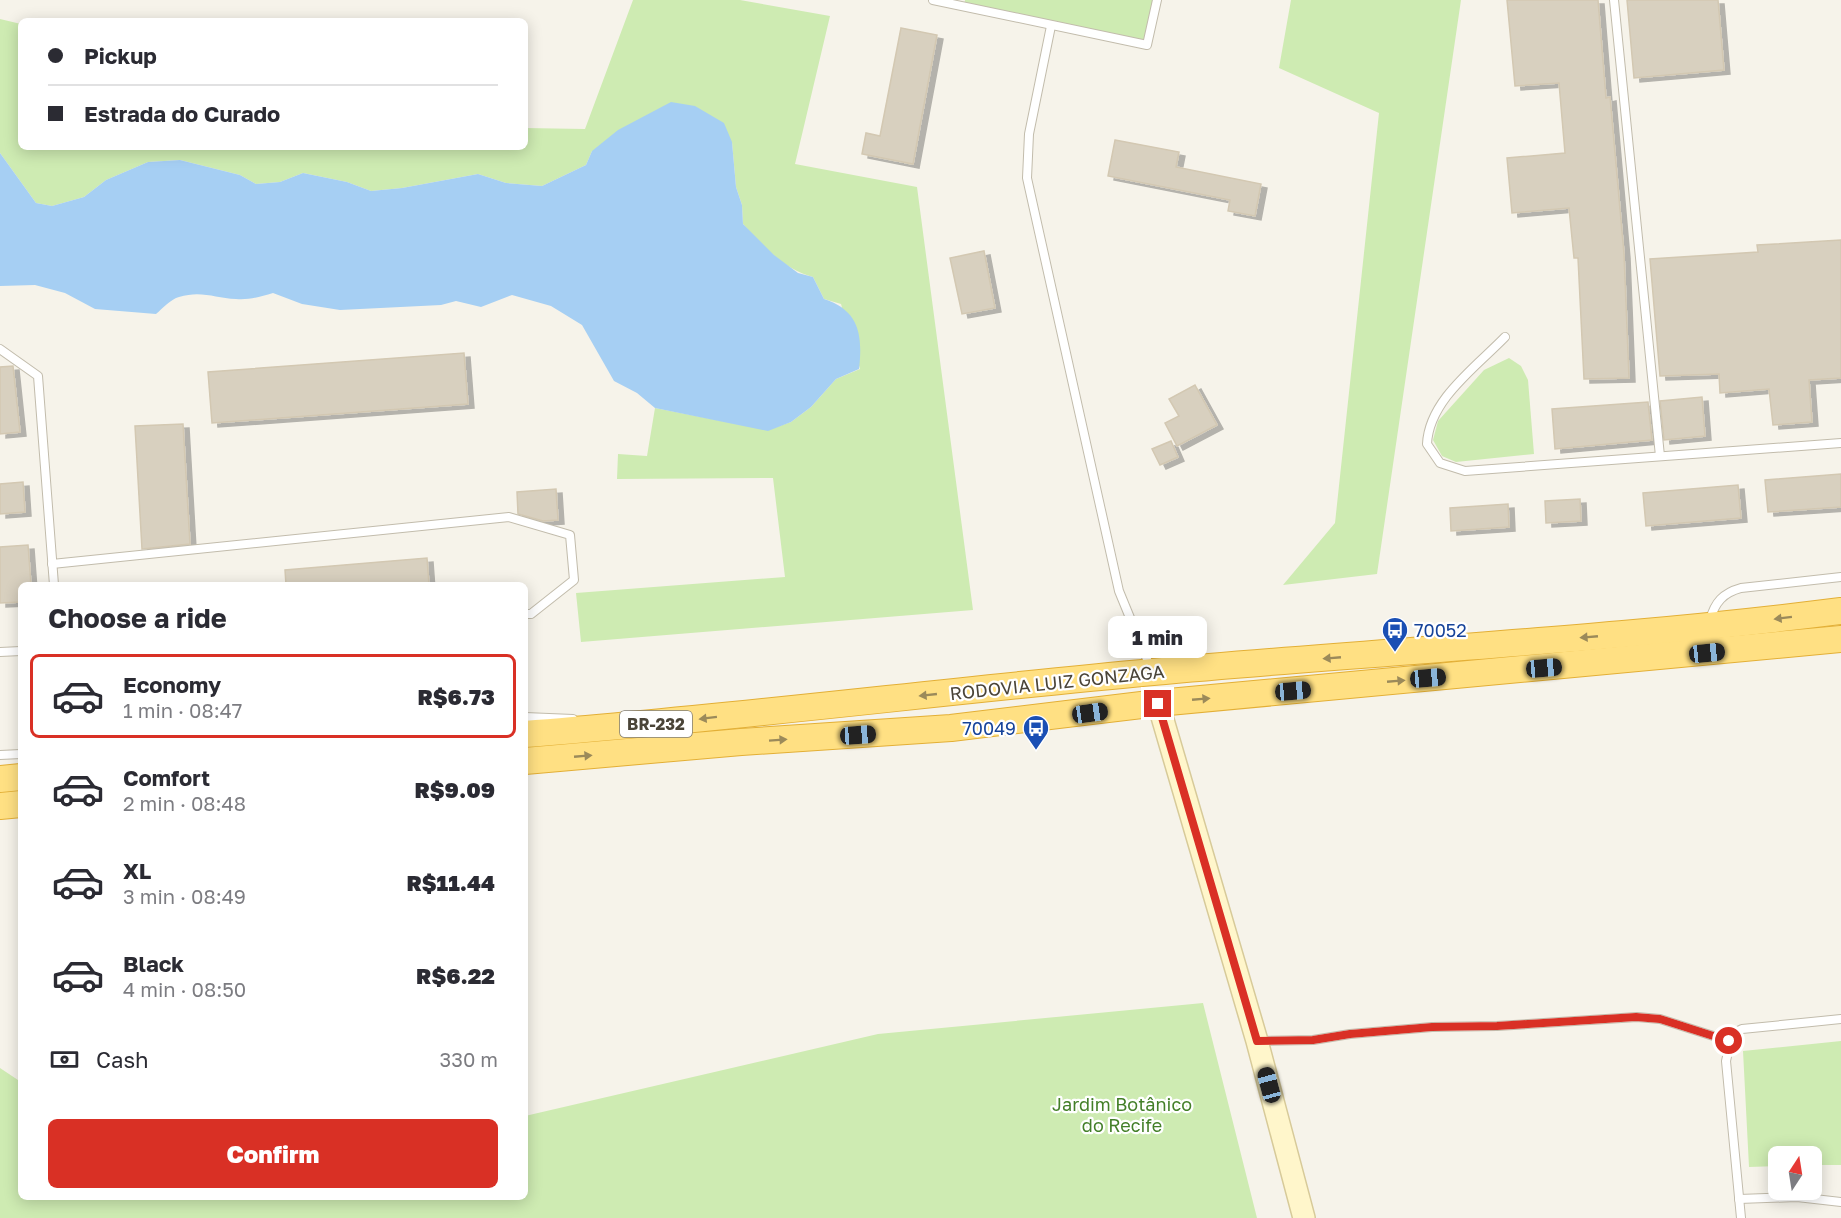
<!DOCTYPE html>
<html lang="en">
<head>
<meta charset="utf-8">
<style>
	:root { --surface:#fff; --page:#f7f7f7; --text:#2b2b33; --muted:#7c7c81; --line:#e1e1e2; --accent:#d93025 }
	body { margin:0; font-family:"Golos Text",sans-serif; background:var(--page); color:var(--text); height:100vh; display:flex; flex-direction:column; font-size:22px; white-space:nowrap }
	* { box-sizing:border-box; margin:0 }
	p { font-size:20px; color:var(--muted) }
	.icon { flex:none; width:33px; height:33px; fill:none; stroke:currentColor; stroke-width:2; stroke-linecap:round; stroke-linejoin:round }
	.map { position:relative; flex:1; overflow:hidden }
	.drawer { position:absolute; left:18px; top:582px; width:510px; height:618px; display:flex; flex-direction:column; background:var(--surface); border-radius:9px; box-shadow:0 3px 15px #0003 }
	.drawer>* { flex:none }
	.guide { position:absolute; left:18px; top:18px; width:510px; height:132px; border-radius:9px; box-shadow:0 3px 15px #0003; display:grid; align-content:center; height:132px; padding:0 30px; background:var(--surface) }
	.needle { width:39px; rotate:12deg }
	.fabs { position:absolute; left:1768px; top:1146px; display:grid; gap:12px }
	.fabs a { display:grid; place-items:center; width:54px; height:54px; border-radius:9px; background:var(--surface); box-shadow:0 3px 15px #0003; font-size:30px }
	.end { position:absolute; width:27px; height:27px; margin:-14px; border:8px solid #d93025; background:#fff; box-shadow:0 0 0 3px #fff }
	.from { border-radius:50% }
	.bubble { position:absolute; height:42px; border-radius:9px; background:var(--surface); box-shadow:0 3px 15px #0003; font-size:20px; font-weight:800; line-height:42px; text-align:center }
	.car { position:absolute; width:18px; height:36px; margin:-18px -9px; border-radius:8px; box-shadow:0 0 4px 2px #0007; background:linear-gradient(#222 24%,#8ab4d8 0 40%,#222 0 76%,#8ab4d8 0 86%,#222 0) }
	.guide b { display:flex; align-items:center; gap:21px; height:57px; font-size:22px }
	.guide b+b { border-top:2px solid var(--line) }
	.guide i { width:15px; height:15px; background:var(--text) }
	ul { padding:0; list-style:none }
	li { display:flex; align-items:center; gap:18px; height:84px; margin:0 12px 9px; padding:0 18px; border:3px solid transparent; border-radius:9px }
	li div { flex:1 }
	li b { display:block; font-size:22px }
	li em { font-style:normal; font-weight:800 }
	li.active { border-color:var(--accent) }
	li>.icon { width:54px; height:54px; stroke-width:1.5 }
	h2 { padding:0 30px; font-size:27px; line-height:72px }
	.pay { display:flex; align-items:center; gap:15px; height:66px; padding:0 30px; font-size:22px }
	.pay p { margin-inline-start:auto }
	.cta { display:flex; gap:12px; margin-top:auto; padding:12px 30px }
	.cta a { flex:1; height:69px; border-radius:9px; background:var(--accent); color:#fff; font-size:24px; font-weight:800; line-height:69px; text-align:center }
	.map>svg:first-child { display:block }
	.green { fill:#ceebb2 }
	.water { fill:#a6cff3 }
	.building { fill:#d8d0bf; stroke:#d3c8b2; stroke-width:1.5; filter:url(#shadow) }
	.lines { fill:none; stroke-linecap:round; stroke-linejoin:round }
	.service-casing { stroke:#c2bcac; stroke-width:10 }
	.secondary-casing { stroke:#d7ca99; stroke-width:24 }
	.trunk-casing { stroke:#e3af36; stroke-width:28 }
	.service { stroke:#fff; stroke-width:8 }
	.secondary { stroke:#fff6cb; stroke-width:21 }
	.trunk { stroke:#ffe083; stroke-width:26 }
	.oneway { fill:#9b8a5a }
	.route { stroke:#d93025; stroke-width:8 }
	.labels { text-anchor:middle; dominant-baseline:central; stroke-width:4.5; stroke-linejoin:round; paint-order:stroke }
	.shield { fill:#fff; stroke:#807c74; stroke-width:1.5 }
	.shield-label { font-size:16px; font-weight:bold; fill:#4a4438 }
	.transit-label { font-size:18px; fill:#164399; stroke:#fff; text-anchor:start }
	.street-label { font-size:18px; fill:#4a4438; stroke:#fff }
	.park-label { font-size:18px; fill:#437f28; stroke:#fff }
</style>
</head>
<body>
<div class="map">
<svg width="1841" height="1218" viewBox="0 0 1841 1218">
	<defs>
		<filter id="shadow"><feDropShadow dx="6" dy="4" stdDeviation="0" flood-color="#0004"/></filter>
	</defs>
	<rect width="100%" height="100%" fill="#f6f3ea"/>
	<!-- green -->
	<g class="green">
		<path d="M633,0H740L830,16L795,164L917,187L973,610L581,642L576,593L785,577L773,478L617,479L618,454L647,456L655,408L768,430L791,422L811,407L836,379L860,369L841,304L824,299L813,277C785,270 762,246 743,224L742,205L736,187L732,142L592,151L586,165L542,186L506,183L478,174L402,188L371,191L347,182L303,173L280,182L256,184L240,175L180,160L148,162L106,180L84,197L52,206L36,203L0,153V19L21,24V147H525V128L585,129Z"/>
		<polygon points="965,0 1157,0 1147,45 964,7"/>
		<polygon points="1291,0 1461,0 1377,574 1283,585 1335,523 1379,113 1279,68"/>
		<polygon points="1509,358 1521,366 1528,380 1534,454 1456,462 1442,456 1433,440 1438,421 1484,370"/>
		<polygon points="1203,1003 1257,1218 0,1218 0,1068 21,1082 21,1197 525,1197 525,1116 878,1034"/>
		<polygon points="1841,1041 1841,1165 1812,1165 1812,1156 1779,1156 1779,1166 1749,1167 1743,1051"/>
	</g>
	<!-- water -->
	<path class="water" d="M671,102L695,106L724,123L732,142L736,187L742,205L743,224L774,255L798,273L813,277L824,299C859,310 863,335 859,369L836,379L811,407L791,422L768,431L655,408L637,393L614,381L582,325L551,306L512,295L481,307L456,301L441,305L340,310L302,304L273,293C260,297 249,300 236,299C215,298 201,290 179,297C171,299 163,308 156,314L95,309L65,293L35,285L0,286V153L36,203L52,206L84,197L106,180L148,162L180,160L240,175L256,184L280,182L303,173L347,182L371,191L402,188L478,174L506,183L542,186L586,165L592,151L618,130Z"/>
	<!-- building -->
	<g class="building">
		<polygon points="1507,0 1598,0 1606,98 1610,97 1624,254 1629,378 1584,379 1578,258 1574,258 1569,208 1512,213 1507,158 1565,153 1559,83 1515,86"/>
		<polygon points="1627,0 1718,0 1724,70 1634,78"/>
		<polygon points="901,28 937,35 913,164 862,154 866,133 880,136"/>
		<polygon points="1115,140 1179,152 1176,167 1261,184 1255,216 1228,211 1230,200 1108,176"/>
		<polygon points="1841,240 1841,378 1809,380 1812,422 1773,425 1769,389 1720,393 1719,374 1660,376 1650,259 1758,252 1757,245"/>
		<polygon points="984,251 995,308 962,314 950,258"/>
		<polygon points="464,353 468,404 212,423 208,372"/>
		<polygon points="13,366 20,432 0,434 0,367"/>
		<polygon points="1195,385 1217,425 1177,446 1165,423 1179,416 1169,399"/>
		<polygon points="1702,397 1705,436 1664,440 1660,401"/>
		<polygon points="1648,402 1652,440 1555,449 1552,409"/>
		<polygon points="183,424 190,544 142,549 135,426"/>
		<polygon points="1171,441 1178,457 1160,465 1152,449"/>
		<polygon points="1841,474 1841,507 1768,512 1765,480"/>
		<polygon points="23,482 25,512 0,514 0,484"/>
		<polygon points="1738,485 1741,518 1646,526 1643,493"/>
		<polygon points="556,489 558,520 543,521 518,514 517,492"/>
		<polygon points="1580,499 1581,521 1546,523 1545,501"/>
		<polygon points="1508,504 1509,527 1451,531 1450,508"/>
		<polygon points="28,545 31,585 21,585 21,602 0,603 0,547"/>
		<polygon points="427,558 429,585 286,585 285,570"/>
	</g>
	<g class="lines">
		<!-- service casing -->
		<g class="service-casing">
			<g id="service">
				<polyline points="933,0 1147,45 1157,0"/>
				<polyline points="1614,0 1660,456"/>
				<polyline points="1051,26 1029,134 1027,178 1119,591 1151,669"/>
				<path d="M1505,337C1476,367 1429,400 1427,444L1440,463L1465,471L1841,443"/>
				<polyline points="0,349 38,376 54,585"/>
				<polyline points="52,564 509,517 570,535 574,580 531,614 525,614"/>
				<path d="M1710,620C1715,602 1723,593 1741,588L1841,577"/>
				<polyline points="0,652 21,651"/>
				<polyline points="525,717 573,719"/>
				<polyline points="0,755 21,754"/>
				<polyline points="1258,1041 1313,1040 1350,1034 1432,1027 1497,1026 1637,1017 1660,1019 1729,1041"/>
				<polyline points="1739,1199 1797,1197 1841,1202"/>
				<polyline points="1741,1218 1726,1061 1732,1034 1742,1029 1841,1019"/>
			</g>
		</g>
		<!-- secondary casing -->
		<g class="secondary-casing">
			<polyline id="secondary" points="1158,703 1257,1041 1304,1218"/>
		</g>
		<!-- trunk casing -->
		<g class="trunk-casing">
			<g id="trunk">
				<path d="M525,734C735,718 943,691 1153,672C1382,651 1612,640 1841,611"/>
				<polyline points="525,761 741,742 951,728 1158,703 1841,639"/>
				<polyline points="0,779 21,777"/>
				<polyline points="0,806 21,804"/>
			</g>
		</g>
		<!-- service -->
		<use href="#service" class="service"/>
		<!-- secondary -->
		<use href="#secondary" class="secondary"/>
		<!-- trunk -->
		<use href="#trunk" class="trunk"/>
	</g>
	<!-- one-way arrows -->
	<defs><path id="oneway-solid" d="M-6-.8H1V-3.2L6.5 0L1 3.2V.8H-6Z" transform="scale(1.5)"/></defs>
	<g class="oneway">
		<use href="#oneway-solid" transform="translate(1783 618) rotate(173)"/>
		<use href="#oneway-solid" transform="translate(1589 637) rotate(175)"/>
		<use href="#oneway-solid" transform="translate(1332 658) rotate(175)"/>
		<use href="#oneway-solid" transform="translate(1396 681) rotate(-5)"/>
		<use href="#oneway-solid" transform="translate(928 695) rotate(174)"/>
		<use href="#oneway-solid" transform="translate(1201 699) rotate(-5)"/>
		<use href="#oneway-solid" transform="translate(708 718) rotate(173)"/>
		<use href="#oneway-solid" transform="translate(778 740) rotate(-4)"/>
		<use href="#oneway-solid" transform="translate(583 756) rotate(-5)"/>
	</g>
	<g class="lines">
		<!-- route -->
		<polyline class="route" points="1158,704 1257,1041 1313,1040 1350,1034 1432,1027 1497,1026 1636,1017 1660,1019 1729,1041"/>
	</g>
	<!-- icons -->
	<defs>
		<g id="bus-pin" transform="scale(1.35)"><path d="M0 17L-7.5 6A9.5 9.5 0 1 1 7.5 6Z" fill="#1a4fb4" stroke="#fff"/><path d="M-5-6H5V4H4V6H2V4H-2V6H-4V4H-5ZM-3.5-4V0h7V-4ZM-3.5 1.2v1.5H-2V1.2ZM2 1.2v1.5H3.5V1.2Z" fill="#fff"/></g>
	</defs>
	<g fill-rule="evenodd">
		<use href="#bus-pin" x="1395" y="630"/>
		<use href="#bus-pin" x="1036" y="728"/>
	</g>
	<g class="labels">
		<!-- shield labels -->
		<rect class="shield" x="620" y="711" width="72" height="26" rx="4.5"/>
		<g class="shield-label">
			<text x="656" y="724">BR-232</text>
		</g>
		<!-- transit labels -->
		<g class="transit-label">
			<text x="1414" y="630">70052</text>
			<text x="1016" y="728" text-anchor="end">70049</text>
		</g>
		<!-- street labels -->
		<g class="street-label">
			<text transform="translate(1057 682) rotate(-6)">RODOVIA LUIZ GONZAGA</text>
		</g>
		<!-- park labels -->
		<g class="park-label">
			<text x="1122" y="1104">Jardim Botânico<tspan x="1122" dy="21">do Recife</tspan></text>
		</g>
	</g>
</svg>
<div class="fabs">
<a><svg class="needle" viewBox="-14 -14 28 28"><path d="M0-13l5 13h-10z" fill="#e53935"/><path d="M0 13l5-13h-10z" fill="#7c7c81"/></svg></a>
</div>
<i class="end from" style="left:1729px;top:1041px"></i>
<i class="end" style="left:1158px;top:704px"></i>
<div class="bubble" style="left:1108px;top:616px;width:99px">1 min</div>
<i class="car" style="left:1707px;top:653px;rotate:84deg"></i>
<i class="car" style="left:1544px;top:668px;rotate:85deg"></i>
<i class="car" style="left:1428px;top:678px;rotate:85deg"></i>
<i class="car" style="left:1293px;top:691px;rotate:85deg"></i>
<i class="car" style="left:1090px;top:713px;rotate:82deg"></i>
<i class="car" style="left:858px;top:735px;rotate:86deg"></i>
<i class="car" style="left:1269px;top:1085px;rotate:345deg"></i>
<div class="guide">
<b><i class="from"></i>Pickup</b>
<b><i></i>Estrada do Curado</b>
</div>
<section class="drawer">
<h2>Choose a ride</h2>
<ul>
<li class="active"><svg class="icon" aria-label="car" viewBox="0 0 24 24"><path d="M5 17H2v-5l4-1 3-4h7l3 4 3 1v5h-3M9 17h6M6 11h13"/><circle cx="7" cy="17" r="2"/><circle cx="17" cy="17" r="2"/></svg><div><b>Economy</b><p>1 min · 08:47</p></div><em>R$6.73</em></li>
<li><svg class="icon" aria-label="car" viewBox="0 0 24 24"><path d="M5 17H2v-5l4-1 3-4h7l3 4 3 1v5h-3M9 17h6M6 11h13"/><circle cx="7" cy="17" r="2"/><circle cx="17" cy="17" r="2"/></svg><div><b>Comfort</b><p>2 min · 08:48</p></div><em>R$9.09</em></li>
<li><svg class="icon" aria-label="car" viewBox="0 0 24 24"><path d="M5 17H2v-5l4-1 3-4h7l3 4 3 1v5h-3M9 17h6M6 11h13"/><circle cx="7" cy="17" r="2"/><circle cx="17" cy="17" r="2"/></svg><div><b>XL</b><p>3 min · 08:49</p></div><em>R$11.44</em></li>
<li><svg class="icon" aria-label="car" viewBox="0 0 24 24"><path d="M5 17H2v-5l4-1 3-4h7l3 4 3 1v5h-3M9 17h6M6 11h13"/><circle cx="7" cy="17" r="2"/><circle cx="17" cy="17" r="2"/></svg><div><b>Black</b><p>4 min · 08:50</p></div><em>R$6.22</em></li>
</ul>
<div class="pay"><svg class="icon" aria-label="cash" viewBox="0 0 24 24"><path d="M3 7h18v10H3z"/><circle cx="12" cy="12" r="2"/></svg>Cash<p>330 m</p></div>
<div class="cta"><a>Confirm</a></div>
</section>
</div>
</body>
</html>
